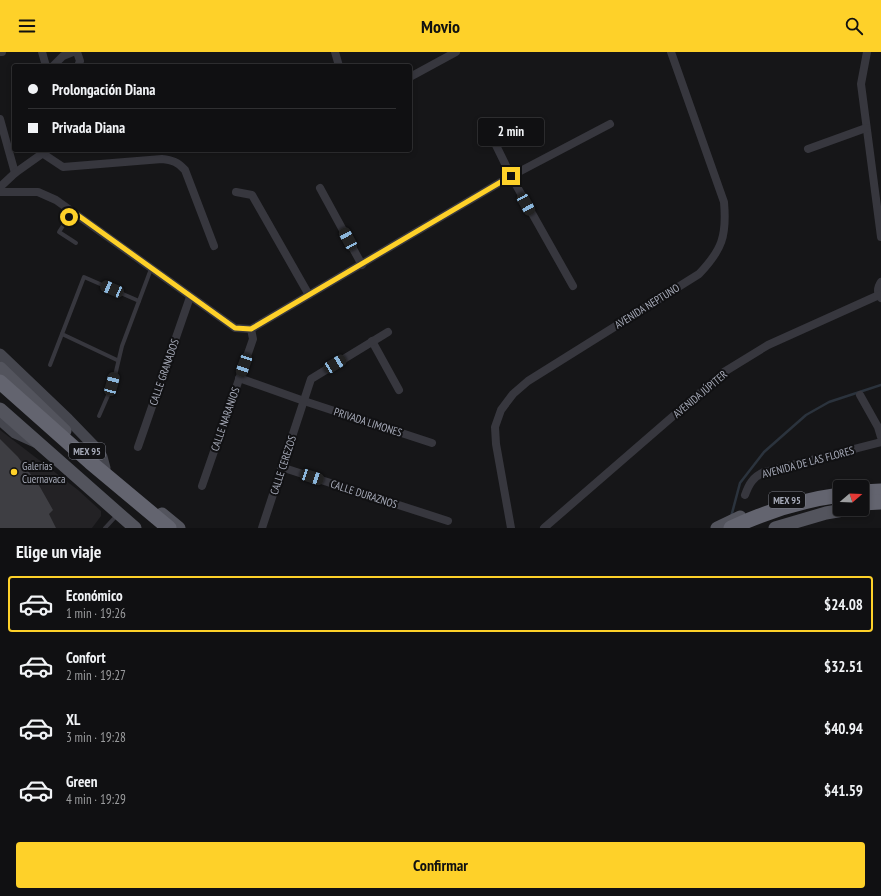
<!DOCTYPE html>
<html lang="es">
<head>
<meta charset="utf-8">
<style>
	:root { --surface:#101012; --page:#1e1e20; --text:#f1f3f6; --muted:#9c9d9f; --line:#303032; --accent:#fed129 }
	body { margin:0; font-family:"PT Sans Narrow",sans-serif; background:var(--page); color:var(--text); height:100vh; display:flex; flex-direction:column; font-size:15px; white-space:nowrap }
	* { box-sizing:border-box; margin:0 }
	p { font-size:13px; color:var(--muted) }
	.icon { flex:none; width:22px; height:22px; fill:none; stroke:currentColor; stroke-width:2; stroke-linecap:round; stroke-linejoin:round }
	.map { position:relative; height:476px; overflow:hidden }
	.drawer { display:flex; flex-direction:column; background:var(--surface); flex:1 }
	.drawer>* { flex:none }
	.hud { position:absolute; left:12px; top:12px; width:400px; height:88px; border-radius:4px; box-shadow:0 2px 6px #0003,0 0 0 1px var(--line); display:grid; align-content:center; height:88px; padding:0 16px; background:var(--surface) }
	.needle { width:26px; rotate:71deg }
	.buttons { position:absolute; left:833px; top:428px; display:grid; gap:8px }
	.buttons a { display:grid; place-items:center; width:36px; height:36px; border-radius:4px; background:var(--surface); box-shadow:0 2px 6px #0003,0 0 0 1px var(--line); font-size:20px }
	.end { position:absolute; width:18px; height:18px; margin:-9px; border:5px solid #fed129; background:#111; box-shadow:0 0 0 2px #111 }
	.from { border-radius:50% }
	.bubble { position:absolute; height:28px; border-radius:4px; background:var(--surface); box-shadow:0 2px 6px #0003,0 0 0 1px var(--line); font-size:13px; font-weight:800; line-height:28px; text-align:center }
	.car { position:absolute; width:12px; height:24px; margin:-12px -6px; border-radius:5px; box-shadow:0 0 3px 1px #0007; background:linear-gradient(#222 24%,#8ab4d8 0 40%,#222 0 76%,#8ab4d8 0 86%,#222 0) }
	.hud b { display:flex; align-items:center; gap:14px; height:38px; font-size:15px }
	.hud b+b { border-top:1px solid var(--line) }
	.hud i { width:10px; height:10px; background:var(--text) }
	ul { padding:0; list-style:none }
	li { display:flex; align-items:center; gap:12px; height:56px; margin:0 8px 6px; padding:0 8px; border:2px solid transparent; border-radius:4px }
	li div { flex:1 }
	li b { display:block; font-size:15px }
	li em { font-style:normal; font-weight:800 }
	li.current { border-color:var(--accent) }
	li>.icon { width:36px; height:36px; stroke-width:1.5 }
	h2 { padding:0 16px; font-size:18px; line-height:48px }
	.primary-button { display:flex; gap:8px; margin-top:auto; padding:8px 16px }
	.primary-button a { flex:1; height:46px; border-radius:4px; background:var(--accent); color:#111; font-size:16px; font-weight:800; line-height:46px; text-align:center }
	header { display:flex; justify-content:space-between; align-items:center; height:52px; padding:0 16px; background:var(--accent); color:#111; font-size:18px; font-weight:800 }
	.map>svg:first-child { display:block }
	.built { fill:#232225 }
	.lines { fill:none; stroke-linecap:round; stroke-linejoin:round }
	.stream { stroke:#2b333d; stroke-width:2.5 }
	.building { fill:#3e3e43 }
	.lane { stroke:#37373e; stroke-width:4 }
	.street { stroke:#37373e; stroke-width:8 }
	.secondary { stroke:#45464e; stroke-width:11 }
	.primary { stroke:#53545d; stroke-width:13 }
	.highway { stroke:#63646f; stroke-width:15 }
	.route { stroke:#fed129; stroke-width:5 }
	.poi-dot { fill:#fed129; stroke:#111113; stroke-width:1.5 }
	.labels { text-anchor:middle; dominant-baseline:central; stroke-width:4; stroke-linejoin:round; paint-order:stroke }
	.shield { fill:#111113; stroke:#7a7d87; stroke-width:1 }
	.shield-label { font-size:10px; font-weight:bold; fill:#a7abb9 }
	.street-label { font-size:11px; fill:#a7abb9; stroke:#111113 }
	.poi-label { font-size:11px; fill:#a7abb9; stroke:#111113; text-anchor:start }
</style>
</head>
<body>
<header><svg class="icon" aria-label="menu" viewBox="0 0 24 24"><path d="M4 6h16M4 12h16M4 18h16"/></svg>Movio<svg class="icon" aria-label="search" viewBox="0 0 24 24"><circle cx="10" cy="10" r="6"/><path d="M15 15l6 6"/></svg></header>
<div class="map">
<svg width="881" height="476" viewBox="0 0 881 476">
	<rect width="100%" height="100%" fill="#161618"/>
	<!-- built -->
	<polygon class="built" points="0,378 78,438 101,459 101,464 92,476 0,476"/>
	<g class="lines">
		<!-- stream -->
		<polyline class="stream" points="731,465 740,431 764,400 806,363 829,350 881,333"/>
	</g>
	<!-- building -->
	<polygon class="building" points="0,387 18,405 40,435 53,458 49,462 56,476 0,476"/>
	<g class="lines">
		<!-- lane -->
		<g class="lane">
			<polyline points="72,160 59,180 76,191"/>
			<polyline points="62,282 117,308"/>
			<polyline points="50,313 84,225 139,249"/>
			<polyline points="99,364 113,332 122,294 151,217"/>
			<polyline points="105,476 118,462"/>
		</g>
		<!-- street -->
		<g class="street">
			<polyline points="0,0 2,0"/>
			<polyline points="42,0 46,14"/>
			<polyline points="77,0 80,9 78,14"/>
			<polyline points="335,0 339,14"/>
			<polyline points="867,0 861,32 881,185"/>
			<polyline points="53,14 63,4 73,0"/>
			<polyline points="410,25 456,0"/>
			<polyline points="0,67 15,121"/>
			<polyline points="489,79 511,124 573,234"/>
			<polyline points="808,97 866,76"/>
			<path d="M42,101L63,115L162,107C172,108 178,110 185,118L214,194"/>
			<polyline points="0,135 15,121 46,99"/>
			<polyline points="320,136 362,213"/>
			<polyline points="0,140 38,140 56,148 235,276 251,277 511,124 610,72"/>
			<polyline points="236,140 252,143 309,243"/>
			<path d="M881,230C877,236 877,241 881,246"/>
			<polyline points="372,289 399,338"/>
			<polyline points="239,326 304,349 432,391"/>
			<polyline points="860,343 878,375 881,385"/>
			<polyline points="138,395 190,245"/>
			<polyline points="281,415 448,469"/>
			<polyline points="202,434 253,287 251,277"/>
			<path d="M745,443C749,432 753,425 764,420L881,390"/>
			<polyline points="262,476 311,327 388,280"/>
			<path d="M511,476L496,392L495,375L501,358L513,342L528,329L699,222C722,198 727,184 724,150L671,0"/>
			<polyline points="544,476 724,320 768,293 879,243"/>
		</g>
		<!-- secondary -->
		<g class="secondary">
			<polyline points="0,302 68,367 97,397 102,405 105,416"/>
			<polyline points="0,368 15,381 35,390"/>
		</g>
		<!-- primary -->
		<g class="primary">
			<polyline points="0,316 65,379"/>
			<polyline points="0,357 135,476"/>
			<polyline points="162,462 179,476"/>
			<polyline points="717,476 740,465"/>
			<polyline points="775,476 826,461 849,457"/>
		</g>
		<!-- highway -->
		<g class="highway">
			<polyline points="0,330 90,410 169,476"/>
			<polyline points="862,440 881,439"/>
			<polyline points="862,451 881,450"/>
			<path d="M731,476C765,460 803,448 840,443"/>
		</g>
	</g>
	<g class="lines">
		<!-- route -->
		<polyline class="route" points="69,165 72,159 235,276 251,277 511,124"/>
	</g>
	<!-- markers -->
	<circle class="poi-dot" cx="14" cy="420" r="4"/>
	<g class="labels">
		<!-- shield labels -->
		<g class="shield">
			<rect x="69" y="391" width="36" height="16" rx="3"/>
			<rect x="769" y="440" width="36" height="16" rx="3"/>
		</g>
		<g class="shield-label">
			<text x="87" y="399">MEX 95</text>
			<text x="787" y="448">MEX 95</text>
		</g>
		<!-- street labels -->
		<g class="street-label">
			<text transform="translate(647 254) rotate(-32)">AVENIDA NEPTUNO</text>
			<text transform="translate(164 320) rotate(-71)">CALLE GRANADOS</text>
			<text transform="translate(700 342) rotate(-40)">AVENIDA JÚPITER</text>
			<text transform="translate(225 367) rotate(-71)">CALLE NARANJOS</text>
			<text transform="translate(368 370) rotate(18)">PRIVADA LIMONES</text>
			<text transform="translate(808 410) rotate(-15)">AVENIDA DE LAS FLORES</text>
			<text transform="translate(283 413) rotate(-72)">CALLE CEREZOS</text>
			<text transform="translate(364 442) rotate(18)">CALLE DURAZNOS</text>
		</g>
		<!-- poi labels -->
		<g class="poi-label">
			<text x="22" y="414">Galerías<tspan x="22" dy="13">Cuernavaca</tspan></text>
		</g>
	</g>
</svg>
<div class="buttons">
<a><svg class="needle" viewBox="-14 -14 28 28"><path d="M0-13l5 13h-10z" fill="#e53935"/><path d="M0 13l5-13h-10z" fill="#9c9d9f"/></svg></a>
</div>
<i class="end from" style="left:69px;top:165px"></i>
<i class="end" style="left:511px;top:124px"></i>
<div class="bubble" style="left:478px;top:66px;width:66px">2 min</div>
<i class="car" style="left:526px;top:152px;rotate:151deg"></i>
<i class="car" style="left:348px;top:187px;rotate:332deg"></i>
<i class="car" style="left:112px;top:237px;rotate:293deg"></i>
<i class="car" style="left:335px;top:312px;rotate:59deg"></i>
<i class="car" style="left:244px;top:313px;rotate:199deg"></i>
<i class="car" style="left:112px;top:332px;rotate:15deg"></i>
<i class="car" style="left:312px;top:425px;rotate:108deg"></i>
<div class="hud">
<b><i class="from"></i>Prolongación Diana</b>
<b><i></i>Privada Diana</b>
</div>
</div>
<section class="drawer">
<h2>Elige un viaje</h2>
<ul>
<li class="current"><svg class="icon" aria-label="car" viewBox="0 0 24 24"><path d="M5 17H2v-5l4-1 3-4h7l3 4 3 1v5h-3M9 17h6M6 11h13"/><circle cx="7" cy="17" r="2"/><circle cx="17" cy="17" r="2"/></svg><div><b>Económico</b><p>1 min · 19:26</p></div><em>$24.08</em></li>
<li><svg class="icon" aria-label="car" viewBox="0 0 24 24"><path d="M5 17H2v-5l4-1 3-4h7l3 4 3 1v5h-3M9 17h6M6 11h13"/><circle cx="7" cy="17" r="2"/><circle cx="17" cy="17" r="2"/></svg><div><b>Confort</b><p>2 min · 19:27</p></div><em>$32.51</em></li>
<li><svg class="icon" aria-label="car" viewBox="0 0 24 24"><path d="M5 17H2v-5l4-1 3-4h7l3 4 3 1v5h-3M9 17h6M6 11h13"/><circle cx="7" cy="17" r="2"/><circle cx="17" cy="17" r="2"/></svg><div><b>XL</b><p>3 min · 19:28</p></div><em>$40.94</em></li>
<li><svg class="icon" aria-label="car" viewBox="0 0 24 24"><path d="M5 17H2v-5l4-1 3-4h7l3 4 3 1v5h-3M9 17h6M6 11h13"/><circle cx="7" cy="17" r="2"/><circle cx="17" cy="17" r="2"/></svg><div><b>Green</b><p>4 min · 19:29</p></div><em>$41.59</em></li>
</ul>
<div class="primary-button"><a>Confirmar</a></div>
</section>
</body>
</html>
